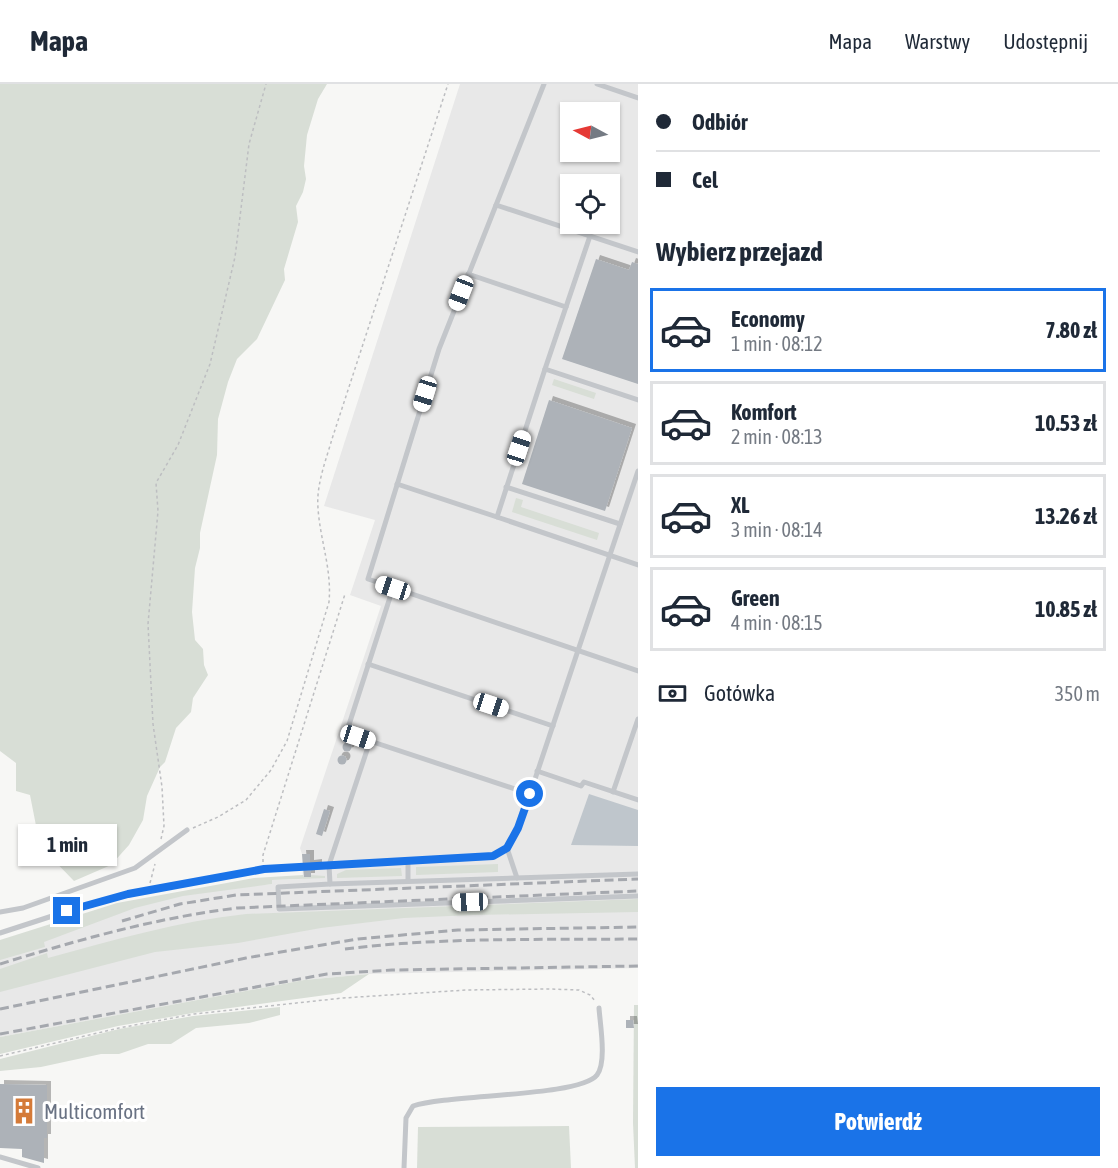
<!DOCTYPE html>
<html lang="pl">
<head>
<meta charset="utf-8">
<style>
	:root { --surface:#fff; --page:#f2f2f3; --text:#1f2937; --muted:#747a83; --line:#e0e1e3; --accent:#1a73e8 }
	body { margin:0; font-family:"Asap Condensed",sans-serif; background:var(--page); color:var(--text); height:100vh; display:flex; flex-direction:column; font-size:22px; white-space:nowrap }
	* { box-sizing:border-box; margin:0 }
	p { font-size:20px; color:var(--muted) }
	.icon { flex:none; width:33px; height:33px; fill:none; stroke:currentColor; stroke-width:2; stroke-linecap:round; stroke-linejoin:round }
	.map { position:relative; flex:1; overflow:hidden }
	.side { display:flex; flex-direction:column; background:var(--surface); width:480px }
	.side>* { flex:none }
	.hud { display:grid; align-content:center; height:132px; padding:0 18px; background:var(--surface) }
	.needle { width:39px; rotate:277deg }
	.tools { position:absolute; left:560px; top:18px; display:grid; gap:12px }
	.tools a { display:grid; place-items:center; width:60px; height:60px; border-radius:0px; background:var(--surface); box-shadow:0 2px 4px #0004; font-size:30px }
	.end { position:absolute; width:27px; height:27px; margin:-14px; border:8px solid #1a73e8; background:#fff; box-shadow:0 0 0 3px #fff }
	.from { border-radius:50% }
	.bubble { position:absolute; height:42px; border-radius:0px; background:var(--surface); box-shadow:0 2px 4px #0004; font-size:20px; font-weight:700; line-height:42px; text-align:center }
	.car { position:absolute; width:18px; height:36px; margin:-18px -9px; border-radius:8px; box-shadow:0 0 4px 2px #0007; background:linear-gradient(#fff 24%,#345 0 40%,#fff 0 76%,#345 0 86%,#fff 0) }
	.hud b { display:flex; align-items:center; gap:21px; height:57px; font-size:22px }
	.hud b+b { border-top:2px solid var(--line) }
	.hud i { width:15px; height:15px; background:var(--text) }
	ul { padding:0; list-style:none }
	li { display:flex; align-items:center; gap:18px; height:84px; margin:0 12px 9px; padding:0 6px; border:3px solid var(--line); border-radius:0px }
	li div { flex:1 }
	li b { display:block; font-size:22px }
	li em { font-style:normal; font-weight:700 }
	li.current { border-color:var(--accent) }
	li>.icon { width:54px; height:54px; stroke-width:1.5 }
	h2 { padding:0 18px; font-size:27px; line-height:72px }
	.pay { display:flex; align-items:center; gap:15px; height:66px; padding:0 18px; font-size:22px }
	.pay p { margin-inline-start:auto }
	.primary-button { display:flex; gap:12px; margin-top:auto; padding:12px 18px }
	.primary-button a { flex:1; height:69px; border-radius:0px; background:var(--accent); color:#fff; font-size:24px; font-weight:700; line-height:69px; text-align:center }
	header { display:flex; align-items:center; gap:36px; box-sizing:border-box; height:84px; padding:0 30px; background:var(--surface); border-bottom:2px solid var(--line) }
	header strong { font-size:28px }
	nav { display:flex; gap:33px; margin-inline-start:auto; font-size:21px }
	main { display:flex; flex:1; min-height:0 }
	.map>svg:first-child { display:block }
	.built { fill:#e8e8e8; fill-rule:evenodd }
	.green { fill:#d8ded6 }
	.water { fill:#bfc6cc }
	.building { fill:#adb2b8; filter:url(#shadow) }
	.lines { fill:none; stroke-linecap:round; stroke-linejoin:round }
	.path { stroke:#bdbec1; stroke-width:1.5; stroke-dasharray:3 3; stroke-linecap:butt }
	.service { stroke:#c3c6ca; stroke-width:5 }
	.rail { stroke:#a5a8ae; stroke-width:3; stroke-dasharray:9 4.5; stroke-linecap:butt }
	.route { stroke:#1a73e8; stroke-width:8 }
	.labels { text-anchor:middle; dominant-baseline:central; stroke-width:6; stroke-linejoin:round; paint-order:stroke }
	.poi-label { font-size:21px; fill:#697283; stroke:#fff; text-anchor:start }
</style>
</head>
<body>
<header>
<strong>Mapa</strong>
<nav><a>Mapa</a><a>Warstwy</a><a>Udostępnij</a></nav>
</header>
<main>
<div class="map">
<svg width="638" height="1084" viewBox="0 0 638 1084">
	<defs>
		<filter id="shadow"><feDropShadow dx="4" dy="-4" stdDeviation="0" flood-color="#0004"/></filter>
	</defs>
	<rect width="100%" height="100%" fill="#f7f7f5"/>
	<!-- built -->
	<path class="built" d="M460,0H638V884L369,890L304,896L0,953V868L78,831L198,807L272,800V796L303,795L302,770L300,764L381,522L350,511L375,436L324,422ZM570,28H609V68H570ZM570,100H609V140H570Z"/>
	<!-- green -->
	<g class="green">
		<polygon points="0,0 327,0 318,15 307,51 304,82 306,95 303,108 296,122 298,138 284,185 285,196 257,255 237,275 228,298 218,335 217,371 200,449 200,464 195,484 192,528 195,556 203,565 204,581 208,591 193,614 191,628 176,644 165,678 160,683 147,712 143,736 129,761 111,781 74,797 40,762 30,711 16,707 16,679 0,667"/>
		<polygon points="554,295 596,309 594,315 552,301"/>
		<polygon points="516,414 523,416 521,423 599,449 597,456 512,428"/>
		<polygon points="498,780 498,788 416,791 416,783"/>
		<polygon points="401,784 402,792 337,794 337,790 346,786"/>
		<polygon points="303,791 304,793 311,793 311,791 325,792 325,794 272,796 272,800 183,812 135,824 44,858 45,863 0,876 0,856 117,819 254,794"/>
		<path d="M638,815V828L474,831L404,834L321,844L238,859L155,868L0,908V885L47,869L48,874C114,856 179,837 246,830Z"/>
		<polygon points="369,890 341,909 193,929 118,942 0,970 0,953 304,896"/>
		<polygon points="634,921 638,921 638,1084 635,1084 633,1039"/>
		<polygon points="280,923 280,931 249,939 196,944 171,960 148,960 119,970 101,970 41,983 0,987 0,975 119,945 193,932"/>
		<polygon points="569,1042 571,1084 417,1084 418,1043"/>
	</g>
	<!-- water -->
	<polygon class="water" points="589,710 638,726 638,762 571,761"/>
	<!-- building -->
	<g class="building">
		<polygon points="596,175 629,186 632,178 638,180 638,300 562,275"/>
		<polygon points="549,316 632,344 605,427 522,400"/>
		<circle cx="347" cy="663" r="4.5"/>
		<circle cx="342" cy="676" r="4.5"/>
		<polygon points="324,725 330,727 322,752 316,750"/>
		<polygon points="302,770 310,770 310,780 318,779 318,784 311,785 311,793 304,793"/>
		<polygon points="626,936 633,936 634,944 626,944"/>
		<polygon points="0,1000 47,1001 47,1054 44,1054 44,1079 22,1073 22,1065 0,1064"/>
	</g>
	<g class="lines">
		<!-- path -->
		<g class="path">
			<path d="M193,744L218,733L246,716L271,686L287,657L329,518C332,485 320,456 318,424C316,401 326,376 332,355L448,0"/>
			<polyline points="161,755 164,742 162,703 153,640 148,540 158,427 156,399 178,361 210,280 235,173 249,60 266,0"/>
			<polyline points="263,778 263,771 345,510"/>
			<polyline points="150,799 155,780"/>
			<polyline points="0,972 119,944 194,930 343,914 466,906 549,905 579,906 590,911 596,918"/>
		</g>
		<!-- service -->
		<g class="service">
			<polyline points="544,0 439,265 368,495 638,587"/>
			<polyline points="597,0 638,14"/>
			<polyline points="496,121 638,168"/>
			<polyline points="468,190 566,223"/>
			<polyline points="545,285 590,152"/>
			<polyline points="638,316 545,285 497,433 638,481"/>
			<polyline points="397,400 497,433"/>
			<polyline points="506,403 620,440"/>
			<polyline points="393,504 346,650 370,657 329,781 330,800 278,803 279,825 638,812"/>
			<polyline points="368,580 553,642"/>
			<polyline points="370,657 530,710"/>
			<polyline points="537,687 581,702 584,698 638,716"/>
			<polyline points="613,708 638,635"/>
			<polyline points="507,764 517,794"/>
			<polyline points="408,777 408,797"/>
			<polyline points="330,800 638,790"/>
			<polyline points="0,828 23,824 135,784 187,746"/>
			<polyline points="0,849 83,822 128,810 264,785 493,773 507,764 518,744 530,710 638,387"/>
			<polyline points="0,1073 38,1084"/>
			<path d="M404,1084L406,1034L413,1022C448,1010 580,1013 597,991C607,978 600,940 599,924"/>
		</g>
		<!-- rail -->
		<g class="rail">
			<polyline points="122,837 180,820 236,811 638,795"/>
			<path d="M345,865C442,853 540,856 638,855"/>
			<path d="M0,880C78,856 155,834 237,824L638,807"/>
			<polyline points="0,925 246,874 358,855 458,846 638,843"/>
			<polyline points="0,950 327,890 392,886 638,882"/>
		</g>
	</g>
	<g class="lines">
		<!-- route -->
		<polyline class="route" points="67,827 128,810 264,785 493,772 507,764 518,744 530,710"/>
	</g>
	<!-- icons -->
	<defs>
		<g id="building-bare" transform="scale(2.07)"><path d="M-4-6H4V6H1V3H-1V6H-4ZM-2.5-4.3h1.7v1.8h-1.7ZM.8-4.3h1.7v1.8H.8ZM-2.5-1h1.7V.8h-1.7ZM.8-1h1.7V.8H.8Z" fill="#d47a38" stroke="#fff" stroke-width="2.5" paint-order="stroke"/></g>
	</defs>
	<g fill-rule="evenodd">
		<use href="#building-bare" x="24" y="1027"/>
	</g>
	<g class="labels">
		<!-- poi labels -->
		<g class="poi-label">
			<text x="44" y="1027">Multicomfort</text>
		</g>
	</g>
</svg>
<div class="tools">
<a><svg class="needle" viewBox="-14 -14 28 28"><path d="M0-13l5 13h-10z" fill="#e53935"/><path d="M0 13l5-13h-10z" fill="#747a83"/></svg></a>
<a><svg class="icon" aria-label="locate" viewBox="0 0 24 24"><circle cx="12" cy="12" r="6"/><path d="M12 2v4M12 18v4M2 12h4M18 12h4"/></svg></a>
</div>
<i class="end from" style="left:530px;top:710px"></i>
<i class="end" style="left:67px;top:827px"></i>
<div class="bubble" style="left:18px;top:740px;width:99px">1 min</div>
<i class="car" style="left:461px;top:209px;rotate:201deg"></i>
<i class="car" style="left:425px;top:310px;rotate:197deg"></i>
<i class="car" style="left:519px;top:364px;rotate:18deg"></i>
<i class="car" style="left:393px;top:504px;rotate:288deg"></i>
<i class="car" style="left:491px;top:621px;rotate:108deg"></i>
<i class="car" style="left:358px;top:653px;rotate:108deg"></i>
<i class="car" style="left:470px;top:818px;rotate:268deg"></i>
</div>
<section class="side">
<div class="hud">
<b><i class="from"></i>Odbiór</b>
<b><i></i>Cel</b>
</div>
<h2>Wybierz przejazd</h2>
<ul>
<li class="current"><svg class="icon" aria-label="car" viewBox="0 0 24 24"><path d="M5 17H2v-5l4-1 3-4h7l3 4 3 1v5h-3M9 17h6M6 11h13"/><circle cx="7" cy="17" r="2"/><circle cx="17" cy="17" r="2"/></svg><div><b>Economy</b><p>1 min · 08:12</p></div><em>7.80 zł</em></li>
<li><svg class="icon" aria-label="car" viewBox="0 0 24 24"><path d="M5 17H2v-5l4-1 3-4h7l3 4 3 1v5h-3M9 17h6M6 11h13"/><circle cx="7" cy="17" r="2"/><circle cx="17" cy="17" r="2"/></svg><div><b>Komfort</b><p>2 min · 08:13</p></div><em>10.53 zł</em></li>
<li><svg class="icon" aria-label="car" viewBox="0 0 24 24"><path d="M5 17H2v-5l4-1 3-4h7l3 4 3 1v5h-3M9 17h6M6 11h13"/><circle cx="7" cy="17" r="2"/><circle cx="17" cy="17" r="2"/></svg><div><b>XL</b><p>3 min · 08:14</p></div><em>13.26 zł</em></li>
<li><svg class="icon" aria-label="car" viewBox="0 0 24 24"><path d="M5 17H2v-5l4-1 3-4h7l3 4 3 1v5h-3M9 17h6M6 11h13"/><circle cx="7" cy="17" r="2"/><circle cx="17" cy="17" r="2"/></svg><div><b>Green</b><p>4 min · 08:15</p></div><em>10.85 zł</em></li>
</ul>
<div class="pay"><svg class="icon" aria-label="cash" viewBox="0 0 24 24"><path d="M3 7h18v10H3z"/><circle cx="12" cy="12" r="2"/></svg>Gotówka<p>350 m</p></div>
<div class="primary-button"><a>Potwierdź</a></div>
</section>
</main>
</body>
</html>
